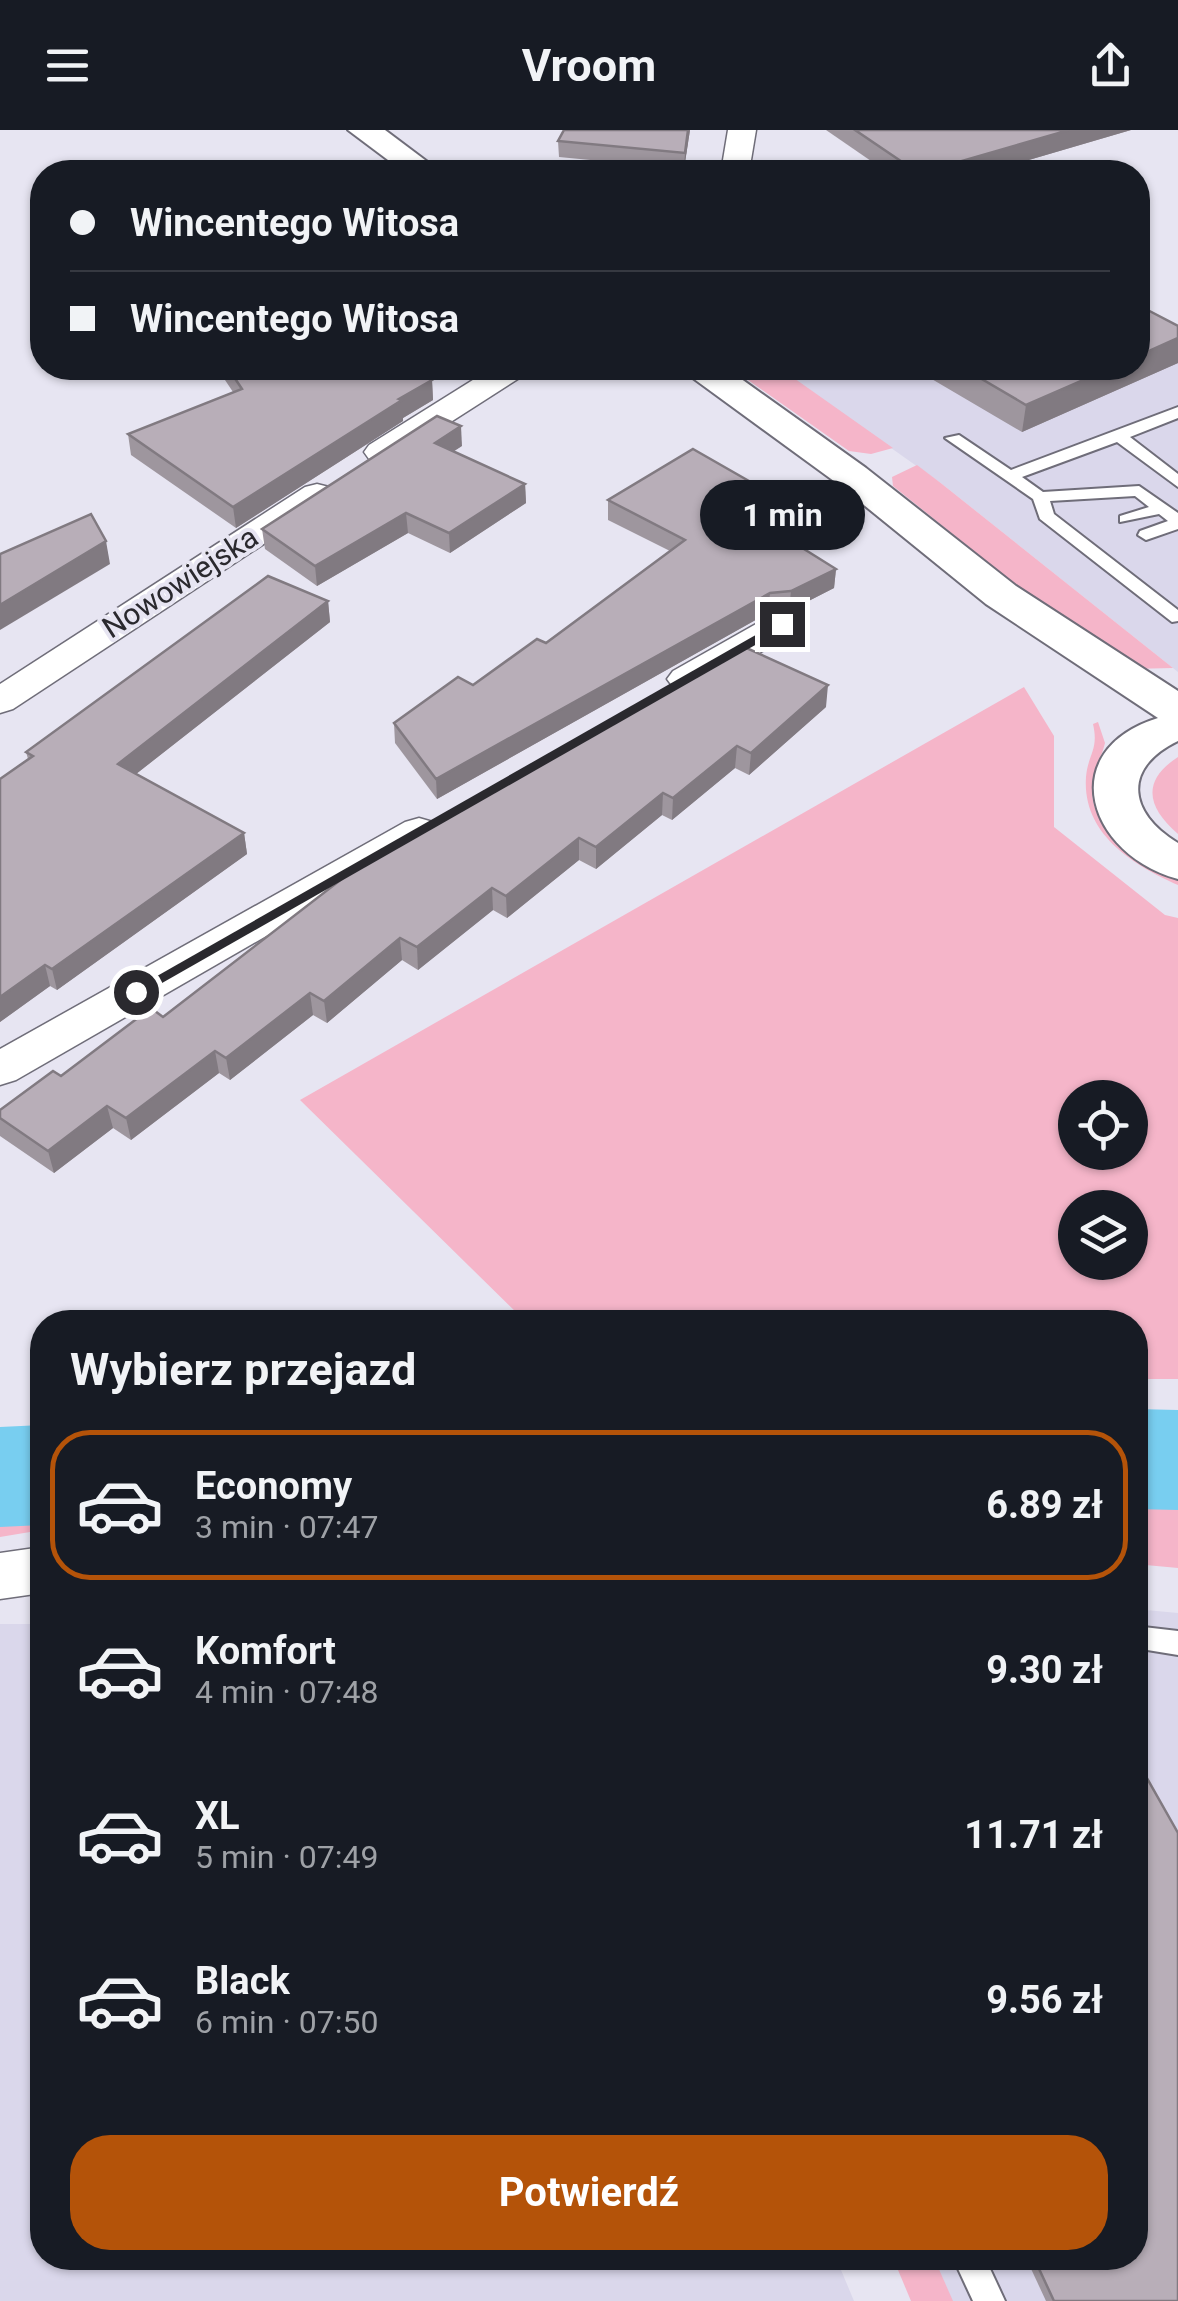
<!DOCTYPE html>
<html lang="pl">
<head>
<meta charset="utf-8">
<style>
	:root { --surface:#171b24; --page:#242831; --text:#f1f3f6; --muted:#9ea1a6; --line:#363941; --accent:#b45309 }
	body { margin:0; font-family:Roboto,sans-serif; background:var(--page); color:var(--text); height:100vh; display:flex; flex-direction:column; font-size:38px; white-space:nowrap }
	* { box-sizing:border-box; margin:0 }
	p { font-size:32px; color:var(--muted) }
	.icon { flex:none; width:55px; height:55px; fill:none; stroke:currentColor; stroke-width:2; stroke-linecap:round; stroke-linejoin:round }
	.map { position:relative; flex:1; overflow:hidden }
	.sheet { position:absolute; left:30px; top:1180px; width:1118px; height:960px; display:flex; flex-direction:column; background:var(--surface); border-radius:40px; box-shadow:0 2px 8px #0004 }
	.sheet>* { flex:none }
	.guide { position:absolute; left:30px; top:30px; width:1120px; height:220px; border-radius:40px; box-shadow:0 2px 8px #0004; display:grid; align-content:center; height:220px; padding:0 40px; background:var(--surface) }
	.fabs { position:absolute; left:1058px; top:950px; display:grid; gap:20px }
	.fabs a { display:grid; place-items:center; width:90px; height:90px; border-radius:50%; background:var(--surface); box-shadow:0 2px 8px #0004; font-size:50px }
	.end { position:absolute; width:45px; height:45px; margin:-22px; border:12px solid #2a292e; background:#fff; box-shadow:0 0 0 5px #fff }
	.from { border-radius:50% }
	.bubble { position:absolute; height:70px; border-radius:35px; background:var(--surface); box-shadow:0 2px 8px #0004; font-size:32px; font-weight:700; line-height:70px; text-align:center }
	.guide b { display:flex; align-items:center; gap:35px; height:95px; font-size:38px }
	.guide b+b { border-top:2px solid var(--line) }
	.guide i { width:25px; height:25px; background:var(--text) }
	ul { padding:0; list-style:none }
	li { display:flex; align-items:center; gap:30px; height:150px; margin:0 20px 15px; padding:0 20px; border:5px solid transparent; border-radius:40px }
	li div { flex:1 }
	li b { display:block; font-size:38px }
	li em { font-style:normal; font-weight:700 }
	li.on { border-color:var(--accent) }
	li>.icon { width:90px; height:90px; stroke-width:1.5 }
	h2 { padding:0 40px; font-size:45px; line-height:120px }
	.primary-button { display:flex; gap:20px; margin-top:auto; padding:20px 40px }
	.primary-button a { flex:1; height:115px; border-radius:40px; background:var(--accent); color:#fff; font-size:40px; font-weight:700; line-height:115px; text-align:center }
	header { display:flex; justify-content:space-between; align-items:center; height:130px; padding:0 40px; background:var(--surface); font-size:45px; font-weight:700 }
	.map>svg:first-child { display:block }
	.built { fill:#dad7eb }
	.green { fill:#f5b5c9; fill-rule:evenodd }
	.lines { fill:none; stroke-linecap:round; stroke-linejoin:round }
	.river { fill:#78cef0; fill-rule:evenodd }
	.service-casing { stroke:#6f6d79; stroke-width:4 }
	.minor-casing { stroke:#6f6d79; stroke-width:3 }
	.secondary-casing { stroke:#6f6d79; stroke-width:4 }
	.service { fill:#fff; fill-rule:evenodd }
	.minor { fill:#fff; fill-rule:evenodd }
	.secondary { fill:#fff; fill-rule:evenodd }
	.wall { fill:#9e969e }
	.shaded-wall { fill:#817a81 }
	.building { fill:#b8aeb8; stroke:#817a81; stroke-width:2.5 }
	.route { fill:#2a292e }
	.labels { text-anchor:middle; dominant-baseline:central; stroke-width:8; stroke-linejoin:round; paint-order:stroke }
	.far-street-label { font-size:30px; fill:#2a292e; stroke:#e7e5f2 }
</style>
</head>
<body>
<header><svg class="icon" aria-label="menu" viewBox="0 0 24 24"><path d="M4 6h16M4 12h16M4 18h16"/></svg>Vroom<svg class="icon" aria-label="share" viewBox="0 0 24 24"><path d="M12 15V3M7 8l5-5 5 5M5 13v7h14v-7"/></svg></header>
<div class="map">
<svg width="1178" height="2171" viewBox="0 0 1178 2171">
	<rect width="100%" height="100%" fill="#e7e5f2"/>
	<!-- built -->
	<g class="built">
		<polygon points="1178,210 1178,542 942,354 778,238 1138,238"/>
		<polygon points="1135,1479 1178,1483 1178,2171 930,2171 912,2128 1135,2128"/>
		<polygon points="0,1494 42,1494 42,2128 836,2128 854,2171 0,2171"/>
	</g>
	<!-- green -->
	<g class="green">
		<polygon points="731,238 784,238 794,244 791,246 893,318 871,324 849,321"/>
		<polygon points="917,335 942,354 1173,538 1131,539 1042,476 893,356 892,347"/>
		<path d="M1024,557L1054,606V697L1165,785L1178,788V1249H1135V1192H526L300,970ZM1075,968H1130V1022H1075ZM1075,1078H1130V1132H1075Z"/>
		<path d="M1098,592L1105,613C1101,630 1092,642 1092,660C1092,704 1143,734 1178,749V755C1133,735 1082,704 1086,647C1088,624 1099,620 1093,594Z"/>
		<path d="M1178,627V704C1147,677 1141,651 1178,627Z"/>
		<polygon points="1135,1355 1178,1356 1178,1438 1135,1434"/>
		<polygon points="42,1366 42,1400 0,1407 0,1368"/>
		<polygon points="893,2128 934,2128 953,2171 911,2171"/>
	</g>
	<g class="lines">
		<!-- river -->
		<g class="river">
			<polygon points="1135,1279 1178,1280 1178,1380 1135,1379"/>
			<polygon points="42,1295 42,1395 0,1397 0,1297"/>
		</g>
		<!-- service casing -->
		<g class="service-casing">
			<g id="service">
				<polygon points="1178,277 1178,288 1130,307 1178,344 1178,357 1117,312 1022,347 1043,362 1139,356 1178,383 1178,399 1146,410 1138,405 1140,401 1168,391 1159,384 1120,392 1120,386 1149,377 1135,366 1050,371 1054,384 1178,480 1178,491 1172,492 1040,389 1033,369 945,308 959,305 1011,340"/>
				<polygon points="1135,1496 1178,1501 1178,1525 1135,1518"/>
				<polygon points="953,2128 985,2128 1005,2171 973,2171"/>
			</g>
		</g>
		<!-- minor casing -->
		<g class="minor-casing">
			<g id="minor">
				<polygon points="728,0 756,0 749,42 721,42"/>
				<polygon points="492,238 529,238 524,245 393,329 369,329 364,322 369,315"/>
				<polygon points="317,354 329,357 334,364 329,371 13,579 0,583 0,554 305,357"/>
				<polygon points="783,483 796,486 801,494 796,502 699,557 686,560 673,557 667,549 673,541 770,486"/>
				<polygon points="419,688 433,692 439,701 433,710 16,950 0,955 0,919 405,692"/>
				<polygon points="42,1417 42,1463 0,1469 0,1423"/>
			</g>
		</g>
		<!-- secondary casing -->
		<g class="secondary-casing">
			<g id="secondary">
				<polygon points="348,0 385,0 441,42 404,42"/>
				<path d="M685,238H726L866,338L1016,456L1178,561V611C1122,638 1128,683 1178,713V749C1089,725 1053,621 1158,588L986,474L838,354L690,246Z"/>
			</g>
		</g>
		<!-- service -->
		<use href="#service" class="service"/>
		<!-- minor -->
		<use href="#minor" class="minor"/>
		<!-- secondary -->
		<use href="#secondary" class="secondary"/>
	</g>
	<!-- wall -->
	<g class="wall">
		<polygon points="564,0 690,0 684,39 559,27 558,11"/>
		<polygon points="826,0 1131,0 988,42 887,42"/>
		<polygon points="1178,196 1178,233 1022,302 913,238 1138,238"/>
		<polygon points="217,238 415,238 432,250 433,270 403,288 403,291 236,398 131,325 128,304 233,262"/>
		<polygon points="462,316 453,321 525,354 526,373 450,423 408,403 317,456 265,419 262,399"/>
		<polygon points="608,370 819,391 817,410 803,418 836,439 834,458 789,481 768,483 437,669 395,613 394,593 473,555 546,513 670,421 608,390"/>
		<polygon points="328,471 330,492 136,644 244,703 247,724 57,860 50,856 0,892 0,649 28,629 26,622"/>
		<polygon points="826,577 749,645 735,638 672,690 662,685 596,739 579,730 507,788 493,780 418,840 402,830 327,893 313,885 230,950 219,943 131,1010 113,998 54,1043 0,1006 0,980 163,887 369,728"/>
		<polygon points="1026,2128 1135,2128 1178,2171 1046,2171"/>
	</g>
	<!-- shaded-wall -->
	<g class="shaded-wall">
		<polygon points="688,0 690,0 684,39 685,23"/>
		<polygon points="1069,0 1131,0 988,42 924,42"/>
		<polygon points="1178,208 1178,233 1022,302 1026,275 1111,238 1138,238 1138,226"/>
		<polygon points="432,250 433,270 403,288 403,291 236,398 233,377 399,269"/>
		<polygon points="461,296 462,316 436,333 435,313"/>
		<polygon points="525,354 526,373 450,423 449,403"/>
		<polygon points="406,383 408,403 317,456 315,436"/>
		<polygon points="819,391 817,410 786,428 788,409"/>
		<polygon points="106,411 110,434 0,500 0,475"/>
		<polygon points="836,439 834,458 789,481 791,461"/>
		<polygon points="770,463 768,483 437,669 436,649"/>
		<polygon points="328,471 330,492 122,655 118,634"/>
		<polygon points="828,555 826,577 749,645 751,623"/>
		<polygon points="737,616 735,638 672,690 673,668"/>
		<polygon points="663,663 662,685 596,739 596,717"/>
		<polygon points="244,703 247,724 57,860 52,839"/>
		<polygon points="579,708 579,730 507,788 506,766"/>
		<polygon points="492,758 493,780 418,840 417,817"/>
		<polygon points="400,808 402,830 327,893 324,871"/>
		<polygon points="45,835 50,856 0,892 0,867"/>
		<polygon points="310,863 313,885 230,950 226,928"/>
		<polygon points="215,921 219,943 131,1010 126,988"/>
		<polygon points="107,976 113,998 54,1043 48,1021"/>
	</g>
	<!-- building -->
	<g class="building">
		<polygon points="564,0 688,0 685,23 558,11"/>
		<polygon points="855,0 1069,0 924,42 917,42"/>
		<polygon points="1138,175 1178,196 1178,208 1138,226"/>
		<polygon points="228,238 415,238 432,250 399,269 402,270 233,377 128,304 242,259"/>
		<polygon points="963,238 1111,238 1026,275"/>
		<polygon points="437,286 461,296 435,313 525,354 449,403 406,383 315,436 262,399"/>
		<polygon points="693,319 819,391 788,409 836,439 791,461 770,463 436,649 394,593 458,547 473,555 537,509 546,513 685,410 608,370"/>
		<polygon points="91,384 106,411 0,475 0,424"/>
		<polygon points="268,446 328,471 118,634 244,703 52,839 45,835 0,867 0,649 33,626 26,622"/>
		<polygon points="742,516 828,555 751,623 737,616 673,668 663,663 596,717 579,708 506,766 492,758 417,817 400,808 324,871 310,863 226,928 215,921 126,988 107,976 48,1021 0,988 0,980 53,941 61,946 151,878 163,887 369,728"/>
		<polygon points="1135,1627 1178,1703 1178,2171 1054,2171 1034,2128 1135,2128"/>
	</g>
	<!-- route -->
	<polygon class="route" points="782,490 787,492 787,497 141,865 129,862"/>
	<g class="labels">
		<!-- far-street labels -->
		<g class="far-street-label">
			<text transform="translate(180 452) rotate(-33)">Nowowiejska</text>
		</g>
	</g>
</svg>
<div class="fabs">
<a><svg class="icon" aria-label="locate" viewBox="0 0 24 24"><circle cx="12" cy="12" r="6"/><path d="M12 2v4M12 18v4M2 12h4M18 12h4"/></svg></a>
<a><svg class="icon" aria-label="layers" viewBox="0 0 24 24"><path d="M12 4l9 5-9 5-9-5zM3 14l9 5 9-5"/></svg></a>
</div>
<i class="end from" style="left:136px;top:862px"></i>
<i class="end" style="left:782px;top:494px"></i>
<div class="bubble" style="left:700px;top:350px;width:165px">1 min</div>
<div class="guide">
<b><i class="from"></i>Wincentego Witosa</b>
<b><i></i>Wincentego Witosa</b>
</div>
<section class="sheet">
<h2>Wybierz przejazd</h2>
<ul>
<li class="on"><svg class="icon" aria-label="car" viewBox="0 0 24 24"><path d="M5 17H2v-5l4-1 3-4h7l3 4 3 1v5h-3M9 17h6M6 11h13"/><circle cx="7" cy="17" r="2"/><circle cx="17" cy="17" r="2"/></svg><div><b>Economy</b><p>3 min · 07:47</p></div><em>6.89 zł</em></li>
<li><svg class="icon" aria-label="car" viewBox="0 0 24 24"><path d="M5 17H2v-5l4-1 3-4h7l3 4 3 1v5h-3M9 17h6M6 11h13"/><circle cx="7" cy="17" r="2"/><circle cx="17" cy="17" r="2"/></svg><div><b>Komfort</b><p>4 min · 07:48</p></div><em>9.30 zł</em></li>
<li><svg class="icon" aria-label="car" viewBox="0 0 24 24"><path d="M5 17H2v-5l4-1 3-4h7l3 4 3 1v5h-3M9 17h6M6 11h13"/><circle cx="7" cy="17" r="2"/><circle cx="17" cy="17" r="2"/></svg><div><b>XL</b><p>5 min · 07:49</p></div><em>11.71 zł</em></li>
<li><svg class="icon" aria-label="car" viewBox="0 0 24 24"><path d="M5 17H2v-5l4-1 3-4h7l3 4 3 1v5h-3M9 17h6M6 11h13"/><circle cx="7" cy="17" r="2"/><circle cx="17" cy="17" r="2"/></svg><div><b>Black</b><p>6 min · 07:50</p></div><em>9.56 zł</em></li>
</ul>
<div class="primary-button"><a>Potwierdź</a></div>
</section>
</div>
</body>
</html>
